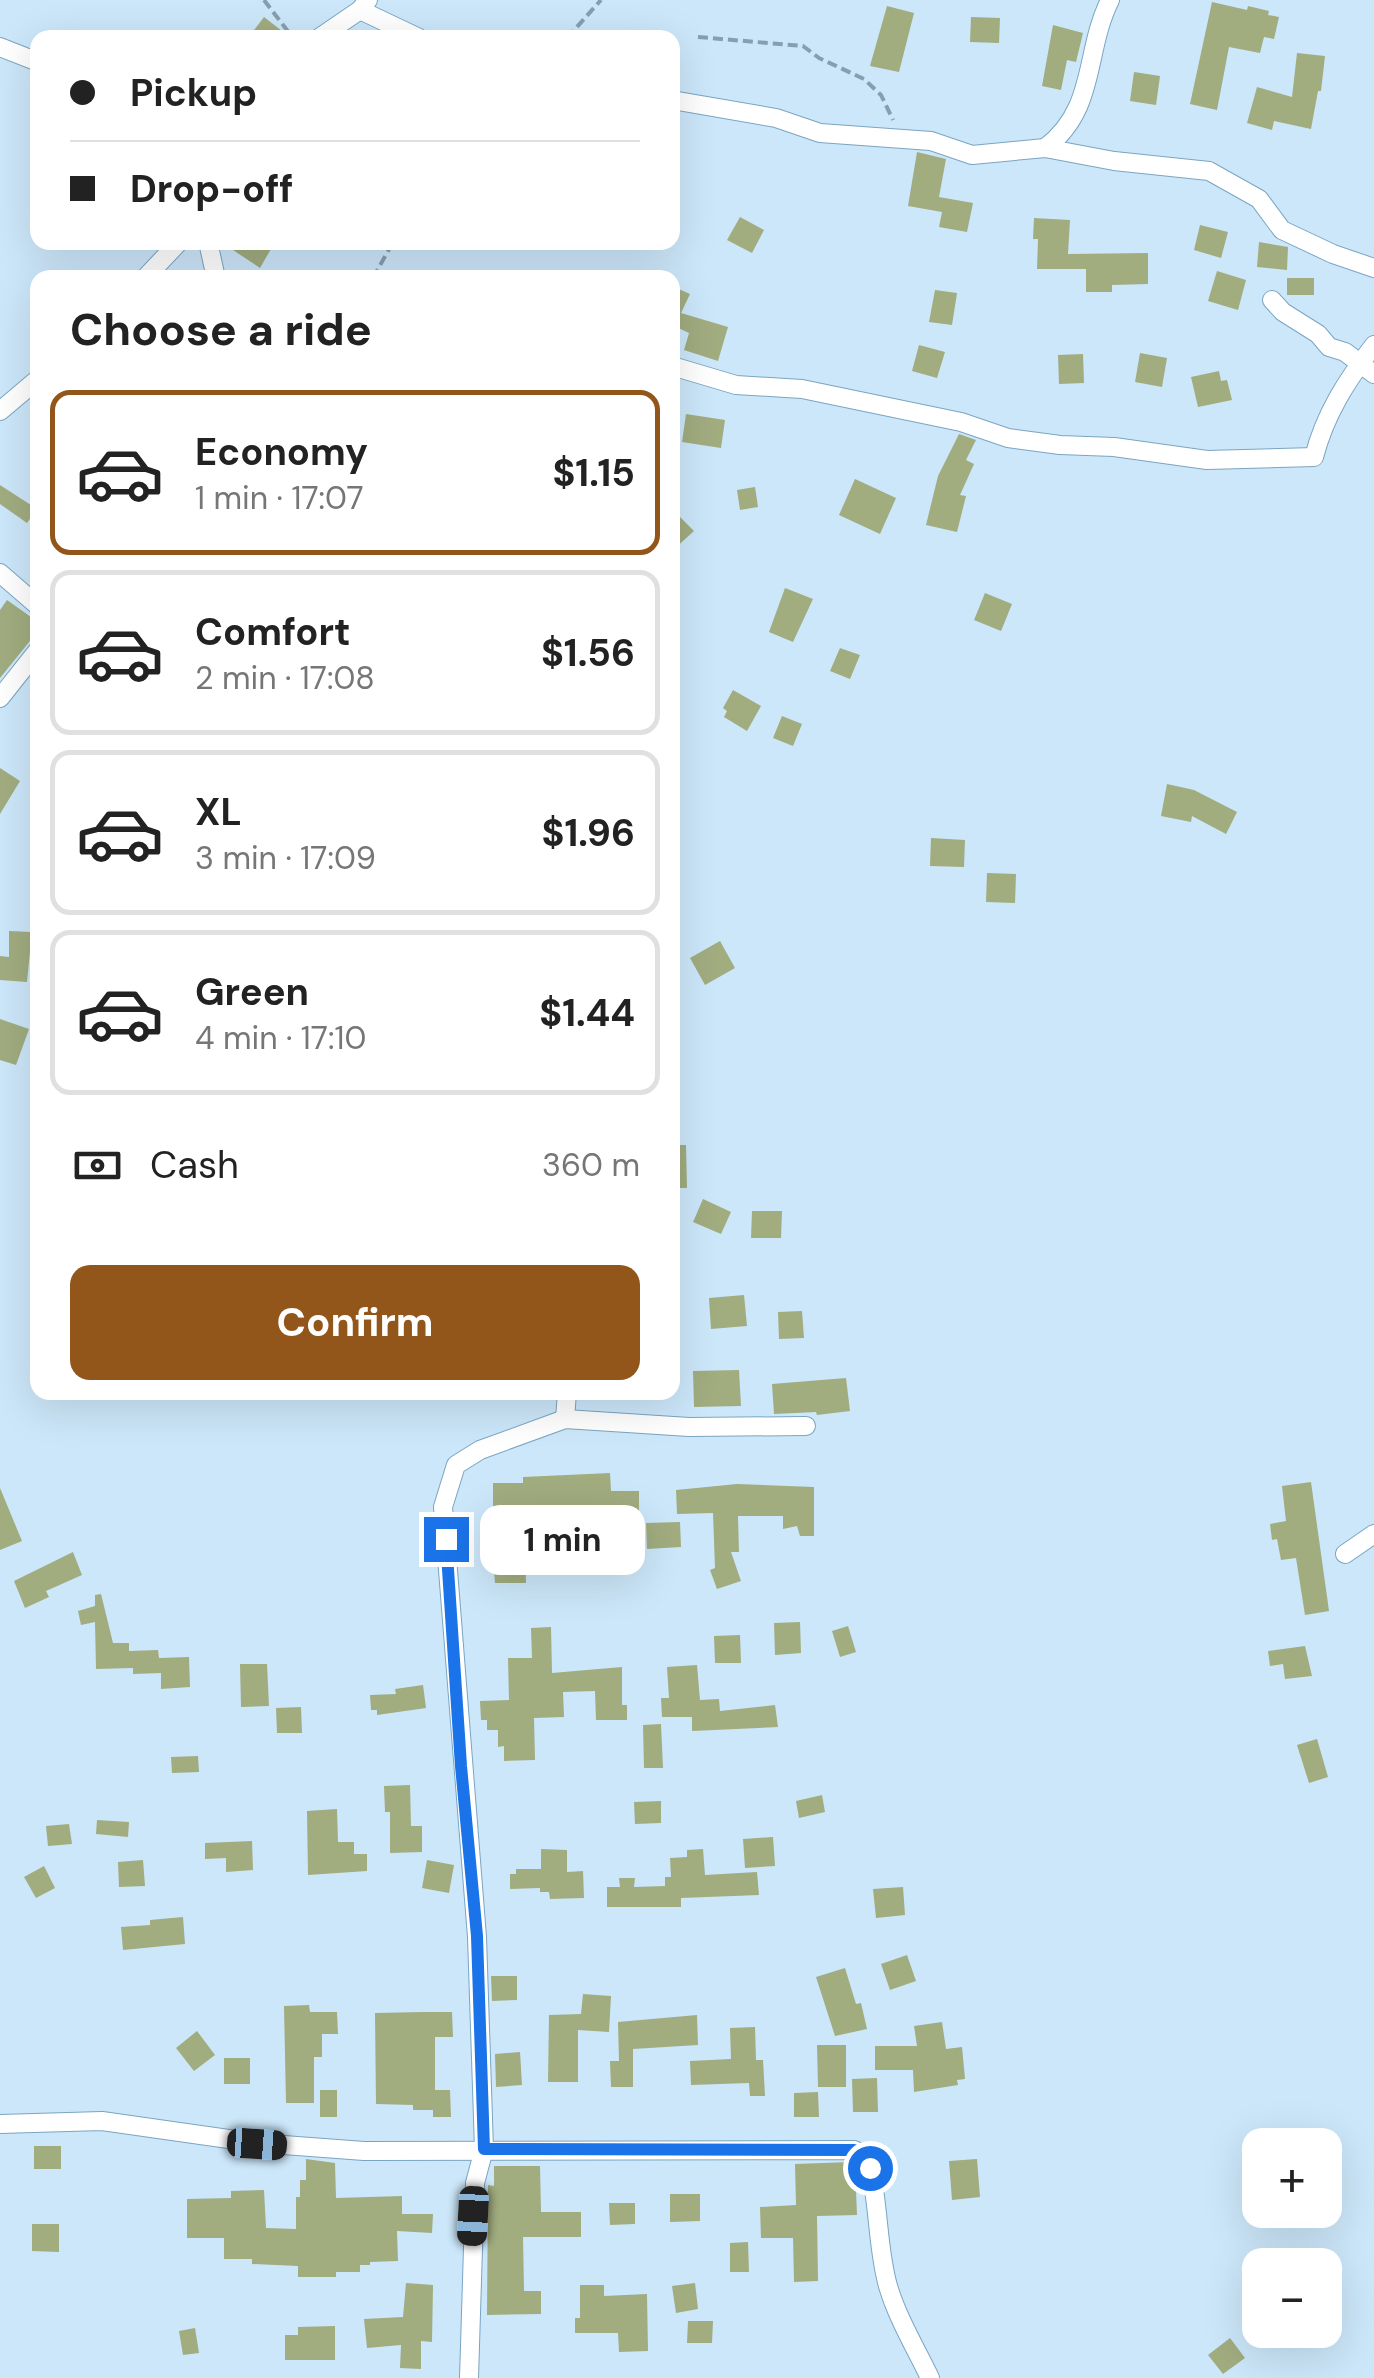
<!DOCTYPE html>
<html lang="en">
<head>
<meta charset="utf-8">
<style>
	:root { --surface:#fff; --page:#f6f6f6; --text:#222; --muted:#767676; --line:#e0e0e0; --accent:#93561a }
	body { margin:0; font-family:"DM Sans",sans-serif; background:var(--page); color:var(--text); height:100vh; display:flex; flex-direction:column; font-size:38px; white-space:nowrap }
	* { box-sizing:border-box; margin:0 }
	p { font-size:32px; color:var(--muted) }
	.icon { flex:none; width:55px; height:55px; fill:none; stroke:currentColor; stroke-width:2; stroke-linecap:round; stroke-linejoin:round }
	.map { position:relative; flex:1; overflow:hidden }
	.drawer { position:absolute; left:30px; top:270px; width:650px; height:1130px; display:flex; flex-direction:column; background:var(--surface); border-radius:20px; box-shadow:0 10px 40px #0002 }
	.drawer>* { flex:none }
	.hud { position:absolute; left:30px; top:30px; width:650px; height:220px; border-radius:20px; box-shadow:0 10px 40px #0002; display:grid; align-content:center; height:220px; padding:0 40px; background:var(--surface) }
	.fabs { position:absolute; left:1242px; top:2128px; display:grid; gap:20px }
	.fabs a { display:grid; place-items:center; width:100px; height:100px; border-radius:20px; background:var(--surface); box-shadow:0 10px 40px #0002; font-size:50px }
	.end { position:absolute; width:45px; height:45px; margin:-22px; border:12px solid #1a73e8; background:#fff; box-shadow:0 0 0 5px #fff }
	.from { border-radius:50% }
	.bubble { position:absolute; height:70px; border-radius:20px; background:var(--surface); box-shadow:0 10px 40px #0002; font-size:32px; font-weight:700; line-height:70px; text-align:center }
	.car { position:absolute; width:30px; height:60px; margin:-30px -15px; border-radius:12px; box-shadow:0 0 8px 2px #0007; background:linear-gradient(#222 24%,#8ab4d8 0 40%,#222 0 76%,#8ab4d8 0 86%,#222 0) }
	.hud b { display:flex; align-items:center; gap:35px; height:95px; font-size:38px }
	.hud b+b { border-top:2px solid var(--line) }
	.hud i { width:25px; height:25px; background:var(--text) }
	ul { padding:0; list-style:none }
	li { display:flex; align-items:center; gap:30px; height:165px; margin:0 20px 15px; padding:0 20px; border:5px solid var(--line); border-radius:20px }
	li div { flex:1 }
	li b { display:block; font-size:38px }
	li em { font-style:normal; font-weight:700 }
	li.on { border-color:var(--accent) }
	li>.icon { width:90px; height:90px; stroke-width:1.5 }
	h2 { padding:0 40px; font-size:45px; line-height:120px }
	.pay { display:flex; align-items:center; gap:25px; height:110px; padding:0 40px; font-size:38px }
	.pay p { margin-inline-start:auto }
	.button { display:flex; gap:20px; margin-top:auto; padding:20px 40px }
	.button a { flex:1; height:115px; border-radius:20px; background:var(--accent); color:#fff; font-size:40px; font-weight:700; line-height:115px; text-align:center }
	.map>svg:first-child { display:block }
	.building { fill:#a1ac7f }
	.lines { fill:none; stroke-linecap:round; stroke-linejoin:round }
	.minor-casing { stroke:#7aa5c2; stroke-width:20 }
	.path { stroke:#869eae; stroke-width:4; stroke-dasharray:10 5; stroke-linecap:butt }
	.minor { stroke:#fff; stroke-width:18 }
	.route { stroke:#1a73e8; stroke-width:12 }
</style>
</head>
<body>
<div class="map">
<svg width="1374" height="2378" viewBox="0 0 1374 2378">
	<rect width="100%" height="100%" fill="#cce7fa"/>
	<!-- building -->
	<g class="building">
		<polygon points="1212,2 1247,10 1248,6 1269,11 1268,15 1279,17 1274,39 1264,37 1260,53 1229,47 1217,110 1190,104"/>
		<polygon points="887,6 914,13 899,72 870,66"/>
		<polygon points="264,17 291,38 248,38"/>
		<polygon points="971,17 1000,18 999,43 970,42"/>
		<polygon points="1053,25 1083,33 1076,62 1067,60 1061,90 1042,86"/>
		<polygon points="1297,53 1325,56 1321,91 1318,91 1311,129 1274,121 1272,130 1247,123 1257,87 1292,97"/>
		<polygon points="1134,72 1160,76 1156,105 1130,101"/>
		<polygon points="917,152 946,159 939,197 973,203 967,232 939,227 942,212 908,206"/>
		<polygon points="740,217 764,230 752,253 727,240"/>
		<polygon points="1034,218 1070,220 1068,254 1148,253 1148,284 1112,285 1112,292 1086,292 1086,269 1037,269 1038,239 1033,239"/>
		<polygon points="1200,225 1228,232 1221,258 1194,250"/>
		<polygon points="221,242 275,242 260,268"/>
		<polygon points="1259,242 1288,247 1287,270 1257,267"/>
		<polygon points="1217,271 1246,280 1238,310 1208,301"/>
		<rect x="1287" y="278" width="27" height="17"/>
		<polygon points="672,286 690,294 681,313 728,327 718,361 684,350 689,333 674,326 672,330"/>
		<polygon points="935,290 957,293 952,325 929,322"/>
		<polygon points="919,345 945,352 937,378 912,371"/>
		<polygon points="1140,353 1167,358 1162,387 1135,382"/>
		<polygon points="1083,354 1084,383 1059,384 1058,355"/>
		<polygon points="1219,371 1221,381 1227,380 1232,400 1198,407 1191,377"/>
		<polygon points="686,414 725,420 721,448 682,442"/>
		<polygon points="959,434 976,440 966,460 974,464 960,495 966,496 957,532 926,525 938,476"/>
		<polygon points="855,479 896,498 880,534 839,515"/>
		<polygon points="0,485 37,509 27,523 0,504"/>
		<polygon points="755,487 758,507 740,510 737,490"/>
		<polygon points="672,509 694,531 672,551"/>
		<polygon points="785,588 813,599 793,642 769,632"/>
		<polygon points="985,593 1012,604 1001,631 974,620"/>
		<polygon points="7,600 38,622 38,631 0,678 0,610"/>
		<polygon points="840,648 860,655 850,679 830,671"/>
		<polygon points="733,690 761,706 747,731 724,717 727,711 723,708"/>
		<polygon points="782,716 802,724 793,746 773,738"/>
		<polygon points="0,768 20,781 0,814"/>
		<polygon points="1167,784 1194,790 1237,812 1226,834 1192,816 1191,822 1161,816"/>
		<polygon points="931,838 965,840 964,867 930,866"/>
		<polygon points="987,873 1016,874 1015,903 986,902"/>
		<polygon points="9,931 32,932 27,982 0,980 0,956 9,957"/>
		<polygon points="720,941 735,968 705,985 690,958"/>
		<polygon points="0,1019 29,1029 16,1065 0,1060"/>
		<polygon points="672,1145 686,1145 687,1188 672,1188"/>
		<polygon points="703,1199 731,1212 721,1234 693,1222"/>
		<polygon points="752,1211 782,1211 781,1238 751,1238"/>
		<polygon points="744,1295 747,1326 711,1329 709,1298"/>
		<polygon points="802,1311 804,1338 779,1339 778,1312"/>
		<polygon points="739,1370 741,1406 694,1407 693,1371"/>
		<polygon points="846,1378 850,1411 817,1415 816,1412 774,1414 772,1384"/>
		<polygon points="610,1473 611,1491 639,1491 639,1514 602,1514 603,1535 554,1536 554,1546 525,1547 526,1583 495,1583 490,1525 493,1524 493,1483 523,1483 523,1477"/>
		<polygon points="1311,1482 1329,1611 1305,1615 1296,1558 1281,1560 1277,1539 1272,1540 1270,1524 1286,1521 1282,1486"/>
		<polygon points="737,1484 814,1487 814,1536 800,1536 797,1526 783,1529 783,1516 738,1516 739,1552 731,1552 741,1581 717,1589 710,1570 715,1568 713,1513 677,1514 676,1490"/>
		<polygon points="0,1488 22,1541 0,1550"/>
		<polygon points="680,1522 681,1547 647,1549 646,1523"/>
		<polygon points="73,1552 82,1575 46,1591 49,1597 25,1608 14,1581"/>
		<polygon points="101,1594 113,1643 129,1643 129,1651 158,1650 159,1658 189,1657 190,1687 161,1689 161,1673 133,1674 133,1668 96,1669 95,1622 81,1625 78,1611 95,1606 95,1595"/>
		<polygon points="800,1622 801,1653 775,1655 774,1623"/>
		<polygon points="848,1626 856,1652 840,1657 832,1631"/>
		<polygon points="551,1627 552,1673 622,1667 622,1705 627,1705 627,1720 596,1720 595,1691 563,1692 564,1717 534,1718 535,1760 504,1761 504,1746 498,1747 498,1730 487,1730 487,1720 481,1720 480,1701 509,1700 508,1658 532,1658 531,1628"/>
		<polygon points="740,1635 741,1663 715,1663 714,1636"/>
		<polygon points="1305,1646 1312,1676 1285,1679 1283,1664 1270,1666 1268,1651"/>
		<polygon points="240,1664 267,1664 269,1706 241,1707"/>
		<polygon points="697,1665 700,1700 719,1699 720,1711 775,1705 778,1727 692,1731 692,1717 662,1717 661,1698 669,1698 667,1667"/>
		<polygon points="423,1685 426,1708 377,1715 377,1710 371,1710 370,1695 396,1694 395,1689"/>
		<polygon points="301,1707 302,1733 277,1733 276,1708"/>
		<polygon points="661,1724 663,1768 644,1768 643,1725"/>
		<polygon points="1317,1739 1328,1777 1309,1783 1297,1745"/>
		<polygon points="198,1756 199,1772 172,1773 171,1757"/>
		<polygon points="410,1785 411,1826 422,1826 422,1852 390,1853 390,1812 385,1812 384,1786"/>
		<polygon points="822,1795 825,1812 799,1818 796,1801"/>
		<polygon points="661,1801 661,1823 635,1824 634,1802"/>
		<polygon points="337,1809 338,1842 354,1842 354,1854 367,1854 367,1871 308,1875 307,1811"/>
		<polygon points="97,1820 129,1822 128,1837 96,1834"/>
		<polygon points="69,1824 72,1844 48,1846 46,1826"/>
		<polygon points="773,1837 775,1866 745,1868 743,1839"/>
		<polygon points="252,1841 253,1870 226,1872 226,1858 205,1859 205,1843"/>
		<polygon points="541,1849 567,1850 567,1872 583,1871 584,1898 550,1899 549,1892 540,1892 540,1888 510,1889 510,1874 516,1874 516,1869 541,1869"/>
		<polygon points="703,1849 705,1875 757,1872 759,1895 681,1898 681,1907 607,1907 607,1887 620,1887 619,1878 635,1878 634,1887 665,1886 665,1877 671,1877 670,1858 687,1857 687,1850"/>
		<polygon points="143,1860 145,1886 119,1887 118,1862"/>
		<polygon points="427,1860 454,1865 449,1893 422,1888"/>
		<polygon points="44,1866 55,1888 36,1898 24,1877"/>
		<polygon points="903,1887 905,1915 876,1918 873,1889"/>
		<polygon points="183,1917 185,1944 123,1950 121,1927 150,1925 150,1920"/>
		<polygon points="907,1955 916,1981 890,1990 881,1964"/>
		<polygon points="845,1968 856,2004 861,2003 867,2029 835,2036 816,1977"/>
		<polygon points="491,1976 517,1976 517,2000 492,2001"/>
		<polygon points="583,1994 611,1996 609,2032 578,2030 578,2082 548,2082 549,2015 581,2014"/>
		<polygon points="309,2005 310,2012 337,2012 338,2034 322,2034 322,2057 314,2057 314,2103 286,2103 284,2006"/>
		<polygon points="424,2012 452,2012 453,2037 435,2037 435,2090 450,2090 451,2117 433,2117 433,2110 413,2110 413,2105 376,2104 375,2013"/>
		<polygon points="697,2015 698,2045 633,2049 633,2087 611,2087 610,2061 619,2061 618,2022"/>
		<polygon points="942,2022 946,2049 962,2047 965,2079 957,2080 958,2085 914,2092 913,2070 875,2070 875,2046 917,2046 914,2026"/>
		<polygon points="755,2027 756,2060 763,2060 765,2096 750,2096 749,2083 691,2085 690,2061 731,2059 730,2028"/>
		<polygon points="197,2031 215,2055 194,2071 176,2048"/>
		<polygon points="817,2045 846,2045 846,2087 818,2087"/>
		<polygon points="520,2052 522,2085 496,2087 495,2054"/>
		<rect x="224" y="2058" width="26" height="26"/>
		<polygon points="877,2078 878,2112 853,2112 852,2079"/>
		<rect x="320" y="2090" width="17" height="27"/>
		<polygon points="818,2092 819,2117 794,2117 794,2093"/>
		<rect x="34" y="2146" width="27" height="23"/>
		<polygon points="306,2159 335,2163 336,2198 402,2196 402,2214 433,2214 432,2233 397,2231 398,2261 370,2262 370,2265 360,2265 360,2272 336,2272 336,2277 298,2277 298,2266 252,2264 252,2259 224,2259 224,2238 187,2238 187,2199 231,2198 231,2191 264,2190 266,2228 296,2229 296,2197 300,2197 300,2180 306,2180"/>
		<polygon points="977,2159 980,2197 952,2200 949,2161"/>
		<polygon points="851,2162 855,2165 857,2215 817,2216 818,2281 794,2282 793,2238 761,2238 760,2207 796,2205 795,2164"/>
		<polygon points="494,2166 540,2166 541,2212 581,2212 581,2237 523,2237 524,2291 541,2291 541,2314 487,2315 488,2185 494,2186"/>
		<polygon points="670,2194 700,2194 700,2221 670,2222"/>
		<polygon points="609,2203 635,2203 635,2224 610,2225"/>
		<polygon points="32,2224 59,2224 59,2252 32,2251"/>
		<polygon points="748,2242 749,2272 730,2272 730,2243"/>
		<polygon points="406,2283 433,2285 432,2342 421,2341 421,2369 400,2368 401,2345 367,2348 364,2319 403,2317"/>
		<polygon points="695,2283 698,2309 676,2313 672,2286"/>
		<polygon points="580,2285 604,2285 604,2296 647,2294 648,2351 619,2352 618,2333 575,2333 575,2318 580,2318"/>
		<polygon points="688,2321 713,2321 712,2343 687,2343"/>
		<polygon points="335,2326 335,2360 285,2360 285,2335 298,2335 298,2327"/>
		<polygon points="195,2328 199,2353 183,2355 179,2331"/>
		<polygon points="1230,2338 1245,2358 1223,2374 1208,2355"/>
	</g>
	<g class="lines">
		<!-- minor casing -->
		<g class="minor-casing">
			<g id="minor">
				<polyline points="360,10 419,38"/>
				<polyline points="319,38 360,10 368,0"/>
				<polyline points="0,47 38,62"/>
				<polyline points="672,100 776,118 820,133 931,141 972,155 1045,148 1114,161 1209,171 1259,199 1282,230 1333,254 1374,268"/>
				<path d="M1045,148C1097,109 1084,52 1110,0"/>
				<polyline points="208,242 216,278"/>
				<polyline points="145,278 179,242"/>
				<polyline points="1272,300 1283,312 1318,334 1329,347 1345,352 1374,374"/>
				<path d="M672,366L736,385L802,389L961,422L1008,438L1060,445L1114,447L1207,460L1314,457C1325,414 1347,380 1374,345"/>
				<polyline points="0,411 38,379"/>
				<polyline points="0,573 38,606"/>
				<polyline points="0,698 38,650"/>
				<polyline points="565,1419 567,1392"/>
				<polyline points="1345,1554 1374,1534"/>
				<path d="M0,2124L102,2121L257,2143L364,2151L854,2150L866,2156C880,2197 876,2244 888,2286C897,2317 916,2349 930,2378"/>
				<polyline points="469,2378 475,2183 484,2149 477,1937 443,1507 456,1465 480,1450 565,1419 689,1427 806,1426"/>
			</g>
		</g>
		<!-- path -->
		<g class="path">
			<polyline points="264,0 293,38"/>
			<polyline points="698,37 803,46 819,58 864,79 881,95 893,120"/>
			<polyline points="567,38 601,0"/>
			<polyline points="373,278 393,242"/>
		</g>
		<!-- minor -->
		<use href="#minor" class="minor"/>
	</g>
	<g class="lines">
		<!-- route -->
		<polyline class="route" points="446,1539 461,1766 477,1936 484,2149 854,2150 866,2156 870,2168"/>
	</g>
</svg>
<div class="fabs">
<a>+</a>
<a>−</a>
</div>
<i class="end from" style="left:870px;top:2168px"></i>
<i class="end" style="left:446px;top:1539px"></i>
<div class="bubble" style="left:480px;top:1505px;width:165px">1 min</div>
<i class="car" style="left:257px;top:2144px;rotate:94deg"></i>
<i class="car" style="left:473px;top:2216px;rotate:183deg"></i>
<div class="hud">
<b><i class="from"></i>Pickup</b>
<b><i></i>Drop-off</b>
</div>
<section class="drawer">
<h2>Choose a ride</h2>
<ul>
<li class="on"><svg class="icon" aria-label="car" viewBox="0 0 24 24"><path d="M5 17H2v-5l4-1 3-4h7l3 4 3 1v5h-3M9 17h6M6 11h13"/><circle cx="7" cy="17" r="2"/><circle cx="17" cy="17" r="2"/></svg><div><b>Economy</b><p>1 min · 17:07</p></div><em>$1.15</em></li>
<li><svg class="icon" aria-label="car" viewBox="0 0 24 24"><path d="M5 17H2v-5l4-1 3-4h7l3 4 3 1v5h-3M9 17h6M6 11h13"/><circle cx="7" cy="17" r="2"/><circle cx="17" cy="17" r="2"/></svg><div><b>Comfort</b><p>2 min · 17:08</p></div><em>$1.56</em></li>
<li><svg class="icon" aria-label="car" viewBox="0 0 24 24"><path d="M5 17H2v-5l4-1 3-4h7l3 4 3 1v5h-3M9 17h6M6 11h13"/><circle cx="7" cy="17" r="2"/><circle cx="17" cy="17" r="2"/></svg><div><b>XL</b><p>3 min · 17:09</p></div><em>$1.96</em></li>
<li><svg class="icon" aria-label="car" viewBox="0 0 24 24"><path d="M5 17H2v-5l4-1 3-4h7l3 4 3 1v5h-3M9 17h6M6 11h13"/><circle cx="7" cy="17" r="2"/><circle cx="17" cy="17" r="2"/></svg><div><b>Green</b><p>4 min · 17:10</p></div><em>$1.44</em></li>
</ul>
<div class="pay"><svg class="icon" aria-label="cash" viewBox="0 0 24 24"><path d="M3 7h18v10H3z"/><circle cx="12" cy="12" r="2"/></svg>Cash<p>360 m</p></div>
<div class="button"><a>Confirm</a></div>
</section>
</div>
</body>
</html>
